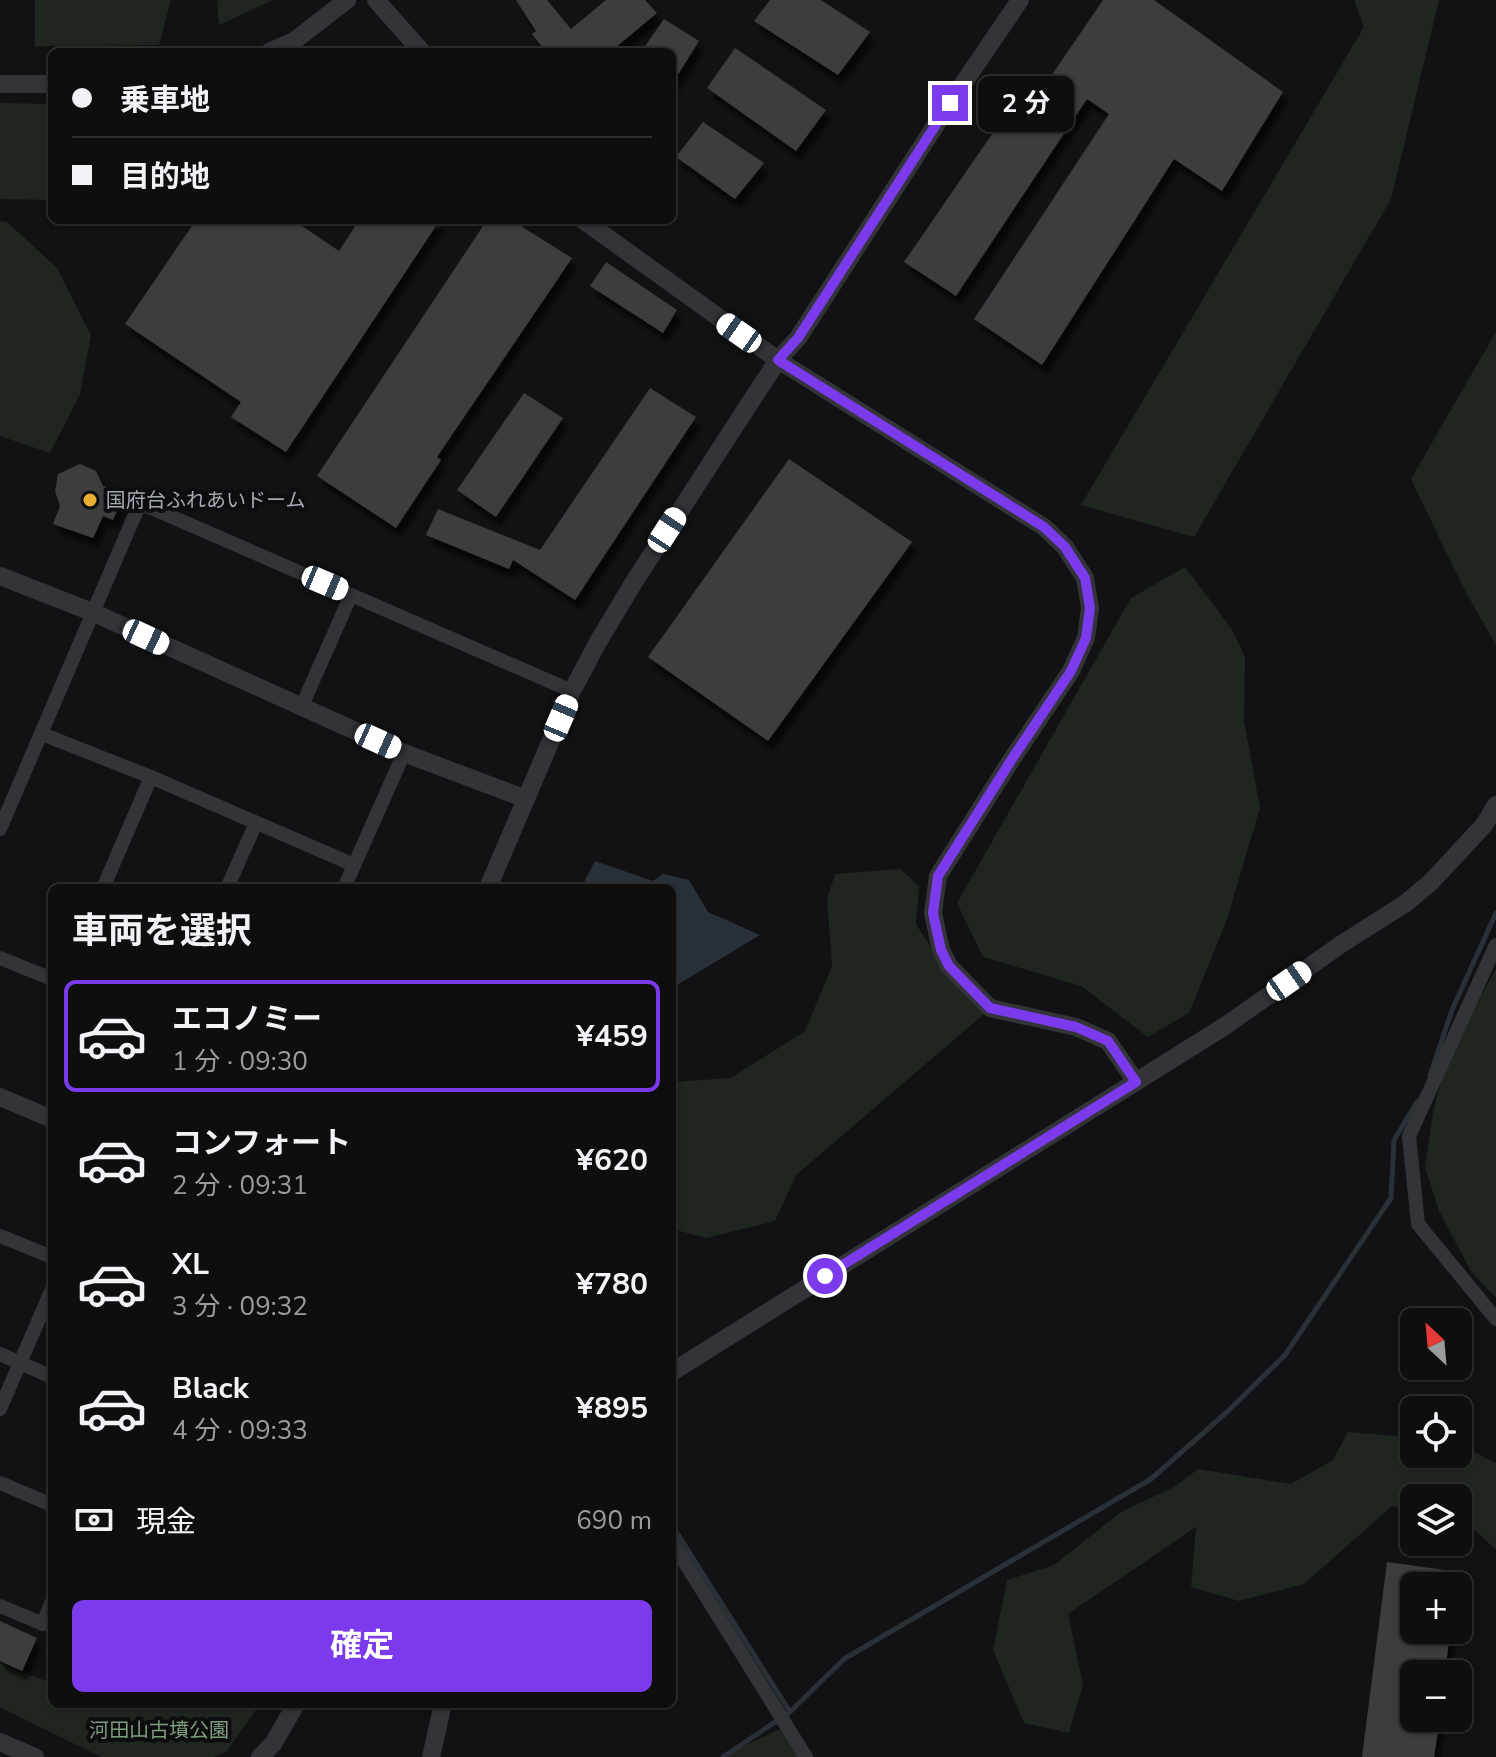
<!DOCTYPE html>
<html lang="ja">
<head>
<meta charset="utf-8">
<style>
	:root { --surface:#0e0e0f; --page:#1c1c1d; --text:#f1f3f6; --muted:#9b9c9e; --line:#2e2e2f; --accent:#7c3aed }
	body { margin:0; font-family:"Nunito Sans","Noto Sans JP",sans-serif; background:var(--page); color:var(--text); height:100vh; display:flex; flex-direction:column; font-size:30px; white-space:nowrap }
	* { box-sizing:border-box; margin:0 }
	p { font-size:26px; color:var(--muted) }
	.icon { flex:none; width:44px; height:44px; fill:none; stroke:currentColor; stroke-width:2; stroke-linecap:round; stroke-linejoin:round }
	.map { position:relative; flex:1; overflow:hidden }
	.panel { position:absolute; left:48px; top:884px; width:628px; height:824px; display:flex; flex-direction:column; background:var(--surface); border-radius:12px; box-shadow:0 2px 6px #0004,0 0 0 2px var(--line) }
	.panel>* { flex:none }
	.top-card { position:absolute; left:48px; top:48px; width:628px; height:176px; border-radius:12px; box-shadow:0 2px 6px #0004,0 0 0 2px var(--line); display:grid; align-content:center; height:176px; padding:0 24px; background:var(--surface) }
	.needle { width:52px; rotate:334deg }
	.buttons { position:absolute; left:1400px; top:1308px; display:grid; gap:16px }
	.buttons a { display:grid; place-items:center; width:72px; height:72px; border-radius:12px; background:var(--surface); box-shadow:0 2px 6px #0004,0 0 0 2px var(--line); font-size:40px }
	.end { position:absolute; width:36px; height:36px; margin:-18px; border:10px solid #7c3aed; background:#fff; box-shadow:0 0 0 4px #fff }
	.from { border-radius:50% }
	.bubble { position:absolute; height:56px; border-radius:12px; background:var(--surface); box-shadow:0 2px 6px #0004,0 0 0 2px var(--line); font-size:26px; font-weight:700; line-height:56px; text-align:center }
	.car { position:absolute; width:24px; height:48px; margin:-24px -12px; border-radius:10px; box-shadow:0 0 6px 2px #0007; background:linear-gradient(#fff 24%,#345 0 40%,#fff 0 76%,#345 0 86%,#fff 0) }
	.top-card b { display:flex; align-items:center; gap:28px; height:76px; font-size:30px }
	.top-card b+b { border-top:2px solid var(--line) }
	.top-card i { width:20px; height:20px; background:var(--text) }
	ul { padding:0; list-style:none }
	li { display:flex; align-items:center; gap:24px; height:112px; margin:0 16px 12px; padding:0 8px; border:4px solid transparent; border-radius:12px }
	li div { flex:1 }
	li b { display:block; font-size:30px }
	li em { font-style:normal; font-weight:700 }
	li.current { border-color:var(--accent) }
	li>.icon { width:72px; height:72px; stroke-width:1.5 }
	h2 { padding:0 24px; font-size:36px; line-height:96px }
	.pay { display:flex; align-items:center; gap:20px; height:88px; padding:0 24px; font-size:30px }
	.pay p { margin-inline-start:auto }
	.cta { display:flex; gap:16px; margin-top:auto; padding:16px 24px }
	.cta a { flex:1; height:92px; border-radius:12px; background:var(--accent); color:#fff; font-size:32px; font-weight:700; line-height:92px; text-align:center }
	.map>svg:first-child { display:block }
	.green { fill:#1f261f }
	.water { fill:#293037 }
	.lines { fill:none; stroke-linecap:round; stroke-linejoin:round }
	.stream { stroke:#293037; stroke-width:5 }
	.building { fill:#3c3d41; filter:url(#shadow) }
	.minor { stroke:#333438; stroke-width:14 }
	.tertiary { stroke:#333438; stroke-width:18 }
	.route { stroke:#7c3aed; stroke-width:10 }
	.poi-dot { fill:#e9af35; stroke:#0d0d0f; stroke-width:3 }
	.labels { text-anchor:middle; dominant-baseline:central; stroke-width:8; stroke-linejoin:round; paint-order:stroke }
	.poi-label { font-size:20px; fill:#a4a9b4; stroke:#0d0d0f; text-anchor:start }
	.park-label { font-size:20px; fill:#7c9e7e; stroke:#0d0d0f }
</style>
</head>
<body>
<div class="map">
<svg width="1496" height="1757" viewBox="0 0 1496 1757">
	<defs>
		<filter id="shadow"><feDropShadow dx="5" dy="9" stdDeviation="2" flood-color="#0009"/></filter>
	</defs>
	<rect width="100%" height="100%" fill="#121214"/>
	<!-- green -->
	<g class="green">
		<polygon points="35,0 171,0 159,45 35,46"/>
		<polygon points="217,0 273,0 219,25"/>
		<polygon points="1354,0 1439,0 1391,199 1194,537 1081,505 1364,27"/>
		<polygon points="0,103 52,104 52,200 0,199"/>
		<polygon points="0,221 7,222 57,268 91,335 80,394 50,453 0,436"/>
		<polygon points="1496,332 1496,645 1463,587 1411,479"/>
		<polygon points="1185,567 1231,628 1245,657 1244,721 1260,808 1226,922 1189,1013 1148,1037 1081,986 983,957 957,903 1131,598"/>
		<polygon points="900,869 919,886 916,924 952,980 984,1014 796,1175 775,1221 706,1238 672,1229 672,1082 731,1078 805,1031 832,966 827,899 835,874"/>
		<polygon points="1496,969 1496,1298 1471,1271 1439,1211 1425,1167 1433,1112 1449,1053"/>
		<polygon points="1348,1432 1394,1436 1414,1434 1414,1454 1458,1454 1458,1444 1496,1463 1496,1550 1473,1528 1458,1524 1458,1498 1414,1498 1414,1512 1392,1506 1304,1584 1239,1601 1191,1587 1196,1527 1068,1614 1083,1685 1069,1733 1024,1723 993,1650 1007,1580 1054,1565 1121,1512 1174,1487 1198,1469 1291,1484 1333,1460"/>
		<polygon points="0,1664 52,1683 52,1704 260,1704 226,1752 214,1757 101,1757 0,1707"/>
		<polygon points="786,1726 814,1757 721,1757"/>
	</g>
	<!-- water -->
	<polygon class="water" points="595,861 653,881 663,874 689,880 708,912 760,935 672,988 672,888 581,888"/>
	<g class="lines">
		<!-- stream -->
		<g class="stream">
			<polyline points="1430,1075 1452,1010 1496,913"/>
			<polyline points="672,1525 790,1712"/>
			<polyline points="723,1757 790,1712 844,1659 1151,1479 1227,1412 1285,1355 1391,1198 1394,1140 1417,1102"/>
		</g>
	</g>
	<!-- building -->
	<g class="building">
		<polygon points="516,0 547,0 571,29 606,0 645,0 657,13 610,52 546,52 532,34 536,31"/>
		<polygon points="770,0 821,0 870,32 838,75 754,21"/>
		<polygon points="1103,0 1154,0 1283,92 1222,191 1174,159 1042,365 974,319 1109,114 1087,99 956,296 904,262 1030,79 1043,88"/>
		<polygon points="664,19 699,41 672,84 672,52 641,52"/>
		<polygon points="735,48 826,110 796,151 707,88"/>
		<polygon points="703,122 764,163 735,199 676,157"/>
		<polygon points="196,220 293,220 339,251 359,220 440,220 286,452 231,417 241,402 125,324"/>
		<polygon points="487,220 511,220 572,258 437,457 441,460 396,528 317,476"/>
		<polygon points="606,262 677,310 663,333 590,286"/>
		<polygon points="650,388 696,417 575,600 513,560 509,569 426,535 438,509 540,550"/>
		<polygon points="524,393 563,418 496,517 457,490"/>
		<polygon points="789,459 912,542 768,741 648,657"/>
		<polygon points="80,464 96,471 103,486 125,493 113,520 103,516 93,538 53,524 60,506 55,491 58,474"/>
		<polygon points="1387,1562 1459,1572 1456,1586 1414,1586 1414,1630 1450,1631 1445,1674 1414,1674 1414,1718 1440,1718 1434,1757 1362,1757"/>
		<polygon points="0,1621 37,1638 22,1671 0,1661"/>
	</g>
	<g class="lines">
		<!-- minor -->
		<g class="minor">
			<polyline points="301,708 351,595"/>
			<polyline points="42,734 151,777 354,865"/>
			<polyline points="0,829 140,503 572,691"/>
			<polyline points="103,888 151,777"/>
			<polyline points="227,888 256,823"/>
			<polyline points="344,888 404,753"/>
			<polyline points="1496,945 1409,1136 1418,1224 1496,1319"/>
			<polyline points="0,958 52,979"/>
			<polyline points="0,1236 52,1257"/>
			<polyline points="0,1354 52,1377"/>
			<polyline points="0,1409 52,1289"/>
			<polyline points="0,1483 52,1505"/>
			<polyline points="672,1542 806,1757"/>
			<polyline points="0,1606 43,1624 52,1601"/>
		</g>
		<!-- tertiary -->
		<g class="tertiary">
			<polyline points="376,0 422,52"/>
			<polyline points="269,52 294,41 347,0"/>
			<polyline points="0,84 52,84"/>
			<polyline points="583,220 778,360 1044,527 1065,547 1085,578 1090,608 1086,638 1071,671 1010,762 938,876 933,913 941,950 949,966 990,1008 1076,1027 1108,1041 1136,1082"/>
			<polyline points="0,576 92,612 404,753 526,799"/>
			<polyline points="488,888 572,691 598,642 634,582 755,395 778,360 798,338 950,103 1020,0"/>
			<polyline points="0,1097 52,1119"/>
			<polyline points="672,1372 1225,1026 1340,945 1406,903 1431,882 1484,825 1496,805"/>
			<polyline points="0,1742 35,1757"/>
			<polyline points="260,1757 273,1744 296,1704"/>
			<polyline points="431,1757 443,1704"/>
		</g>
	</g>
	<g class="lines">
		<!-- route -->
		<polyline class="route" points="825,1276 1136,1082 1108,1041 1076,1027 990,1008 949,966 941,950 933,913 938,876 1010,762 1071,671 1086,638 1090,608 1085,578 1065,547 1044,527 778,360 798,338 950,103"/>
	</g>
	<!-- markers -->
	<circle class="poi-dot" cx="90" cy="500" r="8"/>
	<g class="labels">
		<!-- poi labels -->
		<g class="poi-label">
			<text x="106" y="500">国府台ふれあいドーム</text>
		</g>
		<!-- park labels -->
		<g class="park-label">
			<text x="159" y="1730">河田山古墳公園</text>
		</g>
	</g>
</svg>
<div class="buttons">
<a><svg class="needle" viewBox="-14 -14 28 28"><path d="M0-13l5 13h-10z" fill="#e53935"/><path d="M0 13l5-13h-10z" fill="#9b9c9e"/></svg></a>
<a><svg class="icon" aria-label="locate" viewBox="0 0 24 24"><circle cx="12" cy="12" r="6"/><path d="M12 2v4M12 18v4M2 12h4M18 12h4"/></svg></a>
<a><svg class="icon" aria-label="layers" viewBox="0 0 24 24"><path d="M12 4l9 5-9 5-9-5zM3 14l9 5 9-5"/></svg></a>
<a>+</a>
<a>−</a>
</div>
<i class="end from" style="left:825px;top:1276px"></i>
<i class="end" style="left:950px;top:103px"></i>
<div class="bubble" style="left:978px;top:76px;width:96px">2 分</div>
<i class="car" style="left:739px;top:333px;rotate:305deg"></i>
<i class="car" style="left:667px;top:530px;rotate:33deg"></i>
<i class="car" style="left:325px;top:583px;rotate:113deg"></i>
<i class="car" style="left:146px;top:637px;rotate:115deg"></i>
<i class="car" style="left:561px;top:718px;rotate:23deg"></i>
<i class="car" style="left:378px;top:741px;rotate:114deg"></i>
<i class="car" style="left:1289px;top:981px;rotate:55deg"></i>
<div class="top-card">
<b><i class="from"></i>乗車地</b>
<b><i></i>目的地</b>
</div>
<section class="panel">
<h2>車両を選択</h2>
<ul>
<li class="current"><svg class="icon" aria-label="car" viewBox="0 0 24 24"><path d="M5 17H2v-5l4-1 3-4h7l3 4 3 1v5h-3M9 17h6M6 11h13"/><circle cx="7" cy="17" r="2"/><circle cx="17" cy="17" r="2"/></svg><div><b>エコノミー</b><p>1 分 · 09:30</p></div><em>¥459</em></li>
<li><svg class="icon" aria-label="car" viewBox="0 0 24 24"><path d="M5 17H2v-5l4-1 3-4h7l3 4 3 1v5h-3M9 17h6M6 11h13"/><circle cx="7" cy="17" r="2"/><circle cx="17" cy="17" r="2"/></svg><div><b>コンフォート</b><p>2 分 · 09:31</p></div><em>¥620</em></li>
<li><svg class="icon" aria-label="car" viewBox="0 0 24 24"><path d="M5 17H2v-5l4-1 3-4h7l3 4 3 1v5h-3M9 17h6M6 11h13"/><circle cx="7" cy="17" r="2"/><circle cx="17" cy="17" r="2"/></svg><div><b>XL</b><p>3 分 · 09:32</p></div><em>¥780</em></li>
<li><svg class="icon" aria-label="car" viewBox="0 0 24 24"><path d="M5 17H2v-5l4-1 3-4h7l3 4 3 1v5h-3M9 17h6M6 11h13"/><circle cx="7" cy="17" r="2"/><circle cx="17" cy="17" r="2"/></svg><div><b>Black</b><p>4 分 · 09:33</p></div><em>¥895</em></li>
</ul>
<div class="pay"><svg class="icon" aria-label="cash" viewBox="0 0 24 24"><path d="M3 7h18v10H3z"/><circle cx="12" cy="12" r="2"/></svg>現金<p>690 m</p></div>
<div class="cta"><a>確定</a></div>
</section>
</div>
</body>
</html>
